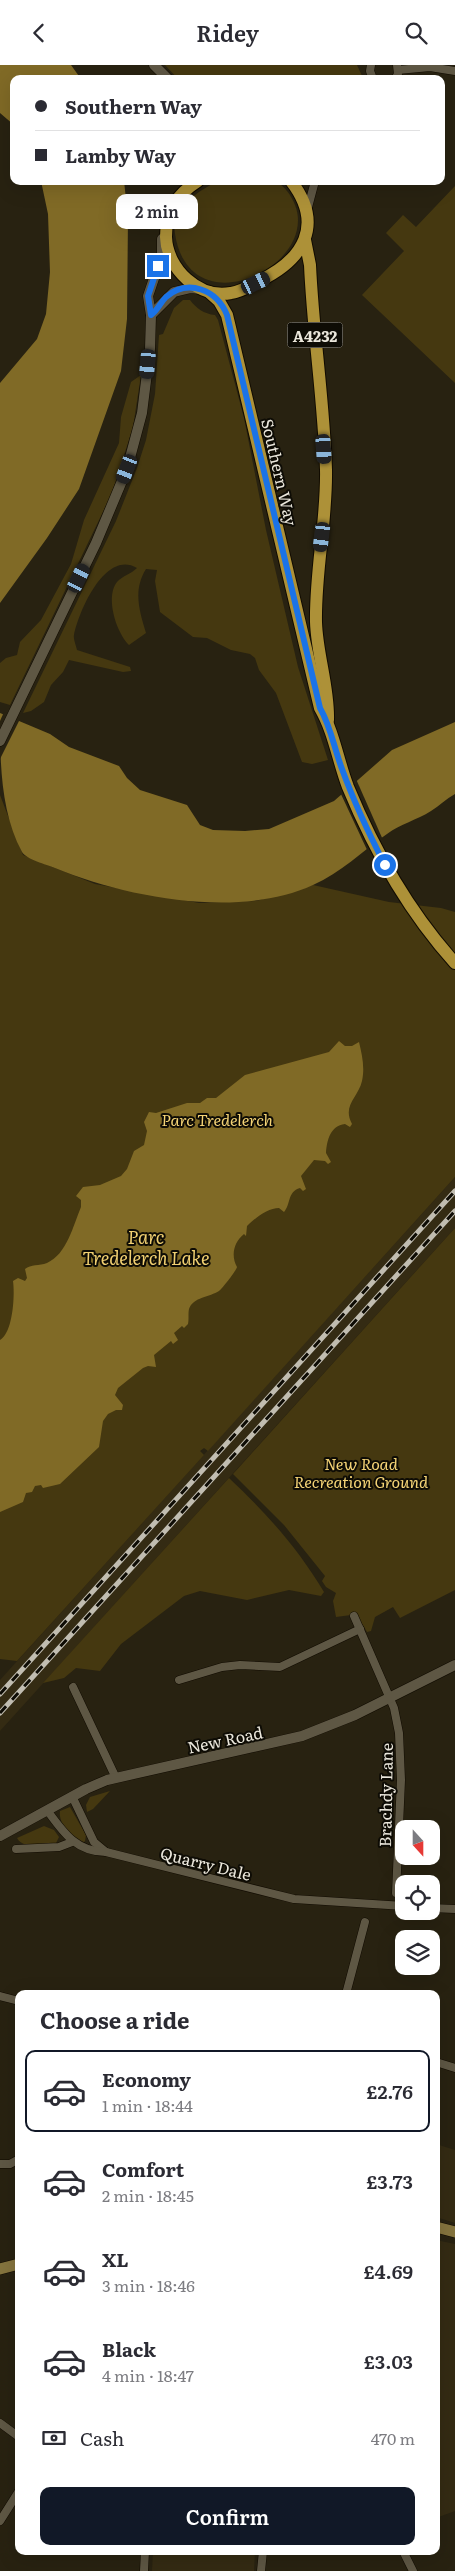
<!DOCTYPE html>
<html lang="en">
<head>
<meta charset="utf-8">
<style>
	:root { --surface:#fff; --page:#f7f7f7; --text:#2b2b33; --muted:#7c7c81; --line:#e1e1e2; --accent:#111827 }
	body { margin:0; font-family:Literata,serif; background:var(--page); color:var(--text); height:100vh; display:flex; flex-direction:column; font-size:19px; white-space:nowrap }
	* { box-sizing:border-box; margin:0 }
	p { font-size:16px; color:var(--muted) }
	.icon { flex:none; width:28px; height:28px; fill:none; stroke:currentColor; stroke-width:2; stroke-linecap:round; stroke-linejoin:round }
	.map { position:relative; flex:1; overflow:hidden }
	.side { position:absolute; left:15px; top:1925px; width:425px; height:565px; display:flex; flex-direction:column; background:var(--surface); border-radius:10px; box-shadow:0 5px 20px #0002 }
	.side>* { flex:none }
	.hud { position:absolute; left:10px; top:10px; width:435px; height:110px; border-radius:10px; box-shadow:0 5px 20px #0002; display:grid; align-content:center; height:110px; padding:0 25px; background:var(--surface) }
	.needle { width:32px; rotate:159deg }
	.controls { position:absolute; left:395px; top:1755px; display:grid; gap:10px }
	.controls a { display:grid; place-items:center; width:45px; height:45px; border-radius:10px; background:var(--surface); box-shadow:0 5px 20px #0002; font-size:25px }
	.end { position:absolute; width:22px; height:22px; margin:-11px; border:6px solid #1a73e8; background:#fff; box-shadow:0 0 0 2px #fff }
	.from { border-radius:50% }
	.bubble { position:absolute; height:35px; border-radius:10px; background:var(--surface); box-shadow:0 5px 20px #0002; font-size:16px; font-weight:600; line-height:35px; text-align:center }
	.car { position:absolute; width:15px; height:30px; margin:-15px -8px; border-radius:6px; box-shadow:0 0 4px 1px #0007; background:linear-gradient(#222 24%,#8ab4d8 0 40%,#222 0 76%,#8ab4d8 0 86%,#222 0) }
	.hud b { display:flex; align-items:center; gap:18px; height:48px; font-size:19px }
	.hud b+b { border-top:1px solid var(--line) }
	.hud i { width:12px; height:12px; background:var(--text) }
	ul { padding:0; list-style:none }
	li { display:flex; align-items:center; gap:15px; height:82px; margin:0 10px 8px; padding:0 15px; border:2px solid transparent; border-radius:10px }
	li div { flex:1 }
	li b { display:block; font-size:19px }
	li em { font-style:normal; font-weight:600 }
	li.on { border-color:var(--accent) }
	li>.icon { width:45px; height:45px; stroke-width:1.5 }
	h2 { padding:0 25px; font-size:22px; line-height:60px }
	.pay { display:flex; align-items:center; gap:12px; height:55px; padding:0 25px; font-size:19px }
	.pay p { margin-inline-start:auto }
	.cta { display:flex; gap:10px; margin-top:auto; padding:10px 25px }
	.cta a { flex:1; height:58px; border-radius:10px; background:var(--accent); color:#fff; font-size:20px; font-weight:600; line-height:58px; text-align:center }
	header { display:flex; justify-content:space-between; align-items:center; height:65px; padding:0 25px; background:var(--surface); font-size:22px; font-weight:600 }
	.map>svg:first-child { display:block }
	.built { fill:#342b13 }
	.green { fill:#453810 }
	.water { fill:#806a26 }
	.pier { fill:#282211 }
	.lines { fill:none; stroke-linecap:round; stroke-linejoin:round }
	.minor-casing { stroke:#110b00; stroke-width:9 }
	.tertiary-casing { stroke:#110b00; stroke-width:11 }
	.secondary-casing { stroke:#110b00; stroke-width:12 }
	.primary-casing { stroke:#110b00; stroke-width:14 }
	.minor { stroke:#5e5744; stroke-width:8 }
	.tertiary { stroke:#5e5744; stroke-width:10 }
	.secondary { stroke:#85743e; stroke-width:11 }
	.primary { stroke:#ad9138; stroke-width:12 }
	.rail-casing { stroke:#c1bdb1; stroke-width:5 }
	.rail { stroke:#0e0c05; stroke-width:3; stroke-dasharray:9; stroke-linecap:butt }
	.route { stroke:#1a73e8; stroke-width:6 }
	.labels { text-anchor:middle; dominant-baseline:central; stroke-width:4; stroke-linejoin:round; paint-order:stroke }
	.shield { fill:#0e0c05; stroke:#a9a59c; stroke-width:1 }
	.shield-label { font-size:15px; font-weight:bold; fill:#ebe7dc }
	.street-label { font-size:16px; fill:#ebe7dc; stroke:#0e0c05 }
	.park-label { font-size:16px; font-style:italic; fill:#f5d476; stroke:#0e0c05 }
	.water-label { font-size:18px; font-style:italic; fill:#f1d072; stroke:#0e0c05 }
</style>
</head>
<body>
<header><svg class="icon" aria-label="back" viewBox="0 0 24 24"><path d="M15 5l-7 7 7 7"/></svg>Ridey<svg class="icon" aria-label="search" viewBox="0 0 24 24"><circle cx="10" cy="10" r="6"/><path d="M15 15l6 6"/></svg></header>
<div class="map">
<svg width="455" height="2506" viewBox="0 0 455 2506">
	<rect width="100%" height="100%" fill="#282211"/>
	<!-- built -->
	<g class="built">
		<polygon points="455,1112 455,1163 0,1666 0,1615"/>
		<polygon points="436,2079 455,2085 455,2158 436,2152"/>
		<polygon points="436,2175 455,2179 455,2446 436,2453"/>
		<polygon points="153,2486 255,2486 254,2506 152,2506"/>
	</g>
	<!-- green -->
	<g class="green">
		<polygon points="165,0 357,0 363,13 178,14"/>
		<path d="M218,116H276C285,122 291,130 295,140C319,201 190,264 175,169C171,143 198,126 218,116Z"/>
		<polygon points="455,121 455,318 362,230 404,186 386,168 403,150 416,162"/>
		<path d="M183,235H190C196,243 204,249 215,250L218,255L244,353L266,465L298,602L328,695L312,699L302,697L276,628L259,605L255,593L250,589L231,585L207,573L193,572L160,547L155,516L157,505L146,504C133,525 139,545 146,568L129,580C116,567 105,532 117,517C122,511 131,509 137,503C106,484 79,545 74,570C73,574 76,580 77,585L130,602L131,606L123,607L69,595L63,607L51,620L44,637L31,646L23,648L116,456L137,403L146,375L155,329L159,270L163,269L174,243Z"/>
		<polygon points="141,310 133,362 112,428 10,640 0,637 0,598 6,593 17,590 20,577 41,555 71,499 84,455 119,378 121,352 131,317"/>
		<polygon points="0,730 23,790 95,819 199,838 256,836 313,820 389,837 441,843 455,847 455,1112 208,1386 204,1383 200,1386 204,1390 17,1596 0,1594"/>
		<polygon points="455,1163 455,1525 400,1553 393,1542 375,1552 371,1566 367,1567 363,1560 351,1550 336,1552 333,1536 336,1528 326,1522 322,1516 325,1511 284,1460 233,1409"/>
		<path d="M229,1413C267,1449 297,1482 324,1527L321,1531L289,1525L247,1535L200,1526L184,1531L121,1579L100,1606L76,1603L64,1613L43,1618Z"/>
		<polygon points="110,1726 93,1744 87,1747 86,1740 90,1732"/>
		<path d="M70,1742L86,1770L85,1776L83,1778C72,1773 58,1759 60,1746Z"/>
		<path d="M44,1761L54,1765L59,1772L56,1778C45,1781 24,1785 17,1773Z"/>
	</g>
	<!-- water -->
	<g class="water">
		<polygon points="0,0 71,0 81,14 14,14 14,60 0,48"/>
		<polygon points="41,116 124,116 128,152 127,254 121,306 79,424 47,473 0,538 0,318 37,274 46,249 50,207 48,149"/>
		<path d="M0,648L50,669L69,682L119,701L127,713L140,725L187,740L200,760L213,765L245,766L269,764L334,736L392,685L455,657V729C446,734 439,741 431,746C417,755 400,759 387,769C362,786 341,808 313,820C239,854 128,833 55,803C46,799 27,795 22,787C0,746 0,695 0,648Z"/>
		<path d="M339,976L345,981H352L359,977C362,990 365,1002 362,1016C358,1033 342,1040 352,1059L350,1062L345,1059C330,1061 327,1075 326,1088L331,1097L328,1099L325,1096L314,1095L301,1111L306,1124L303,1126L300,1123C287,1127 291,1139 284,1147L279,1143C268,1143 255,1153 247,1161L246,1171L244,1169C233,1178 231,1191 237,1202C236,1206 222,1224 219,1226C210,1232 193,1232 189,1244C188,1248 189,1255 188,1259L184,1263L182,1261L174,1268L178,1275L173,1279L171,1276L154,1290L156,1302L148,1301L143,1303L118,1323L115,1330L123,1340L122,1345H116L108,1349L103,1356L99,1382L60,1419L43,1423L41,1420L35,1421L32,1427L26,1428L23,1437L0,1447V1275C13,1268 15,1230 13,1216L18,1213L25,1216L27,1213L25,1204C31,1199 39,1201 47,1198C67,1189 73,1161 81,1142V1135L76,1131L83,1122L100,1120L121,1111L127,1104L134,1086L144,1080L147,1066L144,1057L149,1047L156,1048L187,1038H200L207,1033H216L245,1010L329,987Z"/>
	</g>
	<!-- pier -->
	<g class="pier">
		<polygon points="4,647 20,654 0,694 0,656"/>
		<polygon points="356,714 383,775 368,787 340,727"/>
	</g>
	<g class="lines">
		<!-- minor casing -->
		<g class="minor-casing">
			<g id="minor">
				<polyline points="371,0 370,6 373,14"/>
				<polyline points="398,5 430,2 455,6"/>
				<polyline points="395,14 398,9 397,0"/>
				<polyline points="307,146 315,116"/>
				<polyline points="354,1551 394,1643 399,1668 401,1715 396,1828"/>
				<polyline points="179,1615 222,1602 240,1600 280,1602 360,1564"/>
				<polyline points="73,1622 116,1713"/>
				<polyline points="72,1731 94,1777 106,1787 294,1834 404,1841"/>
				<path d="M47,1745C63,1767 76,1787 106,1787"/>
				<polyline points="16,1784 59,1782 72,1777"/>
				<polyline points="431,1843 455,1844"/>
				<polyline points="346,1929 365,1857"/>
				<polyline points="0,1931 19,1936"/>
				<polyline points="436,1997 455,2003"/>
				<polyline points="0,2099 10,2099 19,2094"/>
				<polyline points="0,2358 19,2372"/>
				<polyline points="0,2456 19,2426"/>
				<polyline points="403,2486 413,2506"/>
				<polyline points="144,2506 145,2486"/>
				<polyline points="261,2506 263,2486"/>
			</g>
		</g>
		<!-- tertiary casing -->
		<g class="tertiary-casing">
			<g id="tertiary">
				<polyline points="154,0 168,14"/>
				<polyline points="151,250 174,227 191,223 201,224"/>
				<polyline points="0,676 96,478 127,404 142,348 150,284 151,250 148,231 162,190 162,174"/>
				<polyline points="0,1771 86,1724 107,1715 302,1671 355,1650 455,1600"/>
			</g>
		</g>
		<!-- secondary casing -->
		<g class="secondary-casing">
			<g id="secondary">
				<polyline points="436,2162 455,2167"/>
				<polyline points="0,2204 19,2199"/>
			</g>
		</g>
		<!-- primary casing -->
		<g class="primary-casing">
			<g id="primary">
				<path d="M198,116C176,130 166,146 166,172C167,204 199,234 231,228C241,227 250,221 259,216C303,195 325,160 291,116"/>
				<path d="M305,175L310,200C313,268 324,337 326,405C327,456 315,506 316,557C317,590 329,622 328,655"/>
				<path d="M209,227L219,236L227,250L320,643C334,667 338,696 348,722C374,785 409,847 455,898"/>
			</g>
		</g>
		<!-- minor -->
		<use href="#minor" class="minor"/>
		<!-- tertiary -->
		<use href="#tertiary" class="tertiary"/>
		<!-- secondary -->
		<use href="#secondary" class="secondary"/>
		<!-- primary -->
		<use href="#primary" class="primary"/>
		<!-- rail casing -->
		<g class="rail-casing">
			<g id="rail">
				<polyline points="0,1629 455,1126"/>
				<polyline points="0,1648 455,1146"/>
			</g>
		</g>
		<!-- rail -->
		<use href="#rail" class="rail"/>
	</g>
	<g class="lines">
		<!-- route -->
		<path class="route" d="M158,201L148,231L151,250C158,245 160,238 166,232C188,213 217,225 227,250L320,643C331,662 334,683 342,704C354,737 369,769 385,800"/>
	</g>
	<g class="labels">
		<!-- shield labels -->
		<rect class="shield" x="287.5" y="257.5" width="55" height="25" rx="4"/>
		<g class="shield-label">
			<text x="315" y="270">A4232</text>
		</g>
		<!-- street labels -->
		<g class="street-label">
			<text transform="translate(280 407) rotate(77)">Southern Way</text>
			<text transform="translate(225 1674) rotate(-12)">New Road</text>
			<text transform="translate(385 1730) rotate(-89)">Brachdy Lane</text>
			<text transform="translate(206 1798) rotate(14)">Quarry Dale</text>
		</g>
		<!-- park labels -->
		<g class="park-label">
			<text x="217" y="1054">Parc Tredelerch</text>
			<text x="361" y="1398">New Road<tspan x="361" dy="18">Recreation Ground</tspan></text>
		</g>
		<!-- water labels -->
		<g class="water-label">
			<text x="146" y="1171">Parc<tspan x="146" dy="21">Tredelerch Lake</tspan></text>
		</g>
	</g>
</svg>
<div class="controls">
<a><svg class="needle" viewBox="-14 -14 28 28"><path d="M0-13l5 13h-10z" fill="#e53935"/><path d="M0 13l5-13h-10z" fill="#7c7c81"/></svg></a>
<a><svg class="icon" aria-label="locate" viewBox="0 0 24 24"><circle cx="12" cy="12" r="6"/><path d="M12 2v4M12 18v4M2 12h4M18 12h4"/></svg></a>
<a><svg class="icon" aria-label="layers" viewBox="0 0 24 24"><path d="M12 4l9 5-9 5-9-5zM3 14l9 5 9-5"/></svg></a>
</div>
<i class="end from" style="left:385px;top:800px"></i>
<i class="end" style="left:158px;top:201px"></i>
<div class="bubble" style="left:116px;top:129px;width:82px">2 min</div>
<i class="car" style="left:256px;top:218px;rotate:64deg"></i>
<i class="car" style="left:148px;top:299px;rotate:185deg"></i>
<i class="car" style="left:324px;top:384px;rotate:176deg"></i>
<i class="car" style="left:127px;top:404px;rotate:201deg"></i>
<i class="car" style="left:322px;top:472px;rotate:187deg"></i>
<i class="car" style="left:79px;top:513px;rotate:26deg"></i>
<div class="hud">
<b><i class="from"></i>Southern Way</b>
<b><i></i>Lamby Way</b>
</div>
<section class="side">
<h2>Choose a ride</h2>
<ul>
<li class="on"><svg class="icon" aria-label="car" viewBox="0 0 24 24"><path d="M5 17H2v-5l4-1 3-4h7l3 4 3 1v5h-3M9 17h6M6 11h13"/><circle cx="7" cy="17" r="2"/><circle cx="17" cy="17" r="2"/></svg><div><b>Economy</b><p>1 min · 18:44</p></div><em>£2.76</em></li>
<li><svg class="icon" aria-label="car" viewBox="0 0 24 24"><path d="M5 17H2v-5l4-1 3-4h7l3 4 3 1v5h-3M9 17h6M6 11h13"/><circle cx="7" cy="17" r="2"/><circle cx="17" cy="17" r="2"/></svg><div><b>Comfort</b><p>2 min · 18:45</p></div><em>£3.73</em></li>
<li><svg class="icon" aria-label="car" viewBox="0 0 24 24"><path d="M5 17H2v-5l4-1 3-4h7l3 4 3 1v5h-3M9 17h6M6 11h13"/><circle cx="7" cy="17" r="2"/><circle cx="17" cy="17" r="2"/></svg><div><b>XL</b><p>3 min · 18:46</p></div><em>£4.69</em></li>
<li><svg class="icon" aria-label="car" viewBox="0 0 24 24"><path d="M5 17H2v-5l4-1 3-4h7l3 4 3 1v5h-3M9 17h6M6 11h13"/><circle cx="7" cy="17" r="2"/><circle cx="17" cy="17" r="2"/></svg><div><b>Black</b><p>4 min · 18:47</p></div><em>£3.03</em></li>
</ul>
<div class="pay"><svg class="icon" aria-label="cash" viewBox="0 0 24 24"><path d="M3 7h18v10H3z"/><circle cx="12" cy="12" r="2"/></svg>Cash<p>470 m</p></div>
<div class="cta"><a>Confirm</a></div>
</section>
</div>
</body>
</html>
